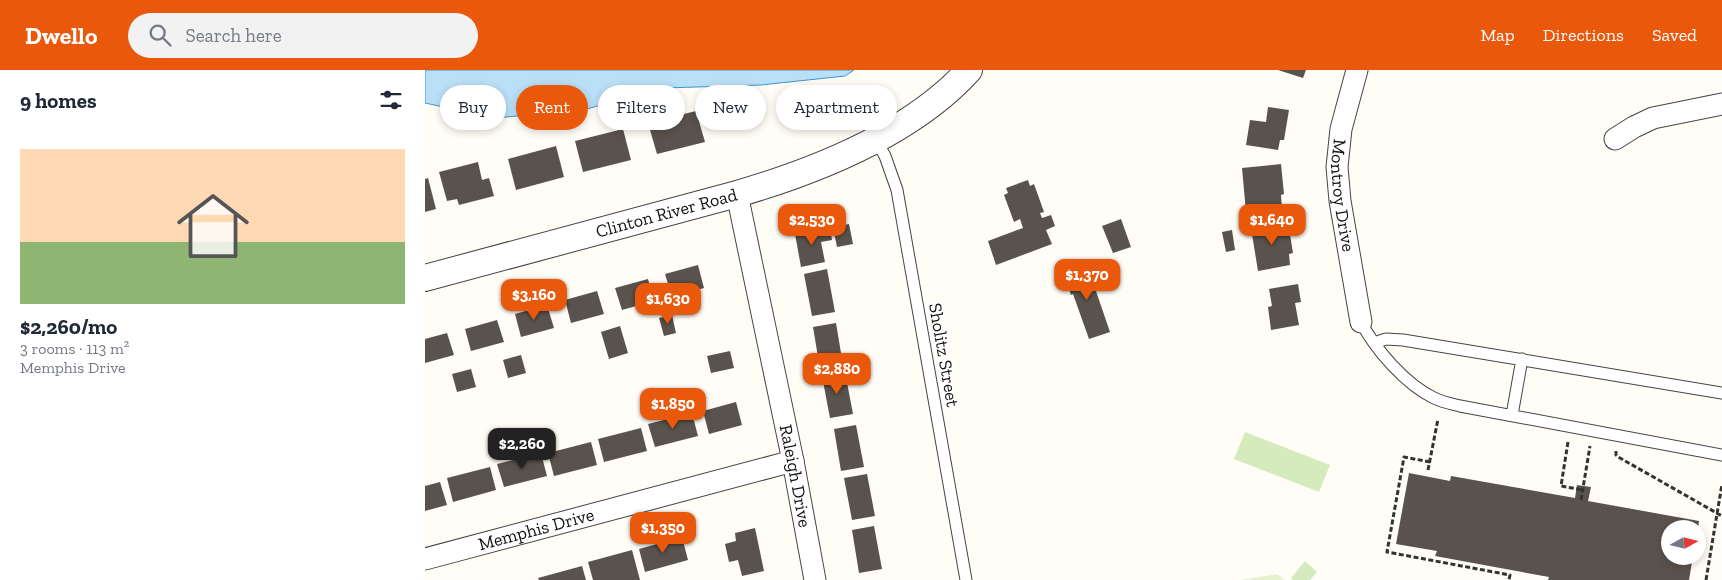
<!DOCTYPE html>
<meta charset="utf-8">
<style>
:root{--surface:#fff;--page:#f2f2f3;--text:#1f2937;--muted:#747a83;--accent:#ea580c}
body{margin:0;font-family:"Zilla Slab",serif;background:var(--page);color:var(--text);height:100vh;display:flex;flex-direction:column;font-size:19px;white-space:nowrap}
*{box-sizing:border-box;margin:0}
p{font-size:16px;color:var(--muted)}
.icon{flex:none;width:28px;height:28px;fill:none;stroke:currentColor;stroke-width:2;stroke-linecap:round;stroke-linejoin:round}
.map{position:relative;flex:1;overflow:hidden}
.panel{display:flex;flex-direction:column;background:var(--surface);width:425px}
.panel>*{flex:none}
.banner{position:absolute;left:15px;top:15px;width:475px;height:45px;display:flex;gap:10px}
.needle{width:32px;rotate:82deg}
.tools{position:absolute;left:1236px;top:450px;display:grid;gap:10px}
.tools a{display:grid;place-items:center;width:45px;height:45px;border-radius:50%;background:var(--surface);box-shadow:0 2px 8px #0003;font-size:25px}
.price{position:absolute;translate:-50% -42px;padding:0 11px;border-radius:10px;background:var(--accent);color:#fff;font-size:16px;line-height:32px;filter:drop-shadow(0 1px 2px #0008)}
.price::after{content:'';position:absolute;left:50%;top:30px;width:15px;height:11px;margin-left:-8px;background:inherit;clip-path:polygon(0 0,100% 0,50% 100%)}
.price.current{background:#222;color:#fff}
ul{padding:0;list-style:none}
li{display:grid;align-content:center;gap:10px;height:265px;padding:0 20px}
li span{display:grid;place-items:center;height:155px;border-radius:0px;color:#555}
li>.icon{margin-inline-start:auto}
span .icon{width:90px;height:90px;fill:#fffc;stroke-width:1}
li b{font-size:21px}
h2{display:flex;justify-content:space-between;align-items:center;height:60px;padding:0 20px;font-size:21px}
.chip{padding:0 18px;border-radius:22px;background:var(--surface);box-shadow:0 2px 8px #0003;font-size:18px;line-height:45px}
.chip.current{background:var(--accent);color:#fff}
header{display:flex;align-items:center;gap:30px;box-sizing:border-box;height:70px;padding:0 25px;background:var(--accent);color:#fff}
header strong{font-size:24px}
nav{display:flex;gap:28px;margin-inline-start:auto;font-size:18px}
.search{width:350px;height:45px;background:var(--page);display:flex;align-items:center;gap:12px;box-sizing:border-box;padding:0 18px;border-radius:28px;color:var(--muted);font-size:19px}
main{display:flex;flex:1;min-height:0}
.map>svg:first-child{display:block}
.green{fill:#d5ebbd}
.pitch{fill:#e6f2cf}
.water{fill:#b9e0f7;stroke:#3f96cf}
.building{fill:#5a524d}
.lines{fill:none;stroke-linecap:round;stroke-linejoin:round}
.service-casing{stroke:#444;stroke-width:13}
.minor-casing{stroke:#444;stroke-width:23}
.tertiary-casing{stroke:#444;stroke-width:28}
.path{stroke:#333;stroke-width:3;stroke-dasharray:5 2.5;stroke-linecap:butt}
.service{stroke:#fff;stroke-width:11}
.minor{stroke:#fff;stroke-width:21}
.tertiary{stroke:#fff;stroke-width:26}
.labels{text-anchor:middle;stroke-width:5;stroke-linejoin:round;paint-order:stroke}
.street-label{font-size:18px;fill:#111;stroke:#fff}
</style>
<header>
<strong>Dwello</strong>
<div class="search"><svg class="icon" aria-label="search" viewBox="0 0 24 24"><circle cx="10" cy="10" r="6"/><path d="M15 15l6 6"/></svg>Search here</div>
<nav><a>Map</a><a>Directions</a><a>Saved</a></nav>
</header>
<main>
<section class="panel">
<h2>9 homes<svg class="icon" aria-label="filters" viewBox="0 0 24 24"><path d="M4 7h16M4 17h16"/><circle cx="9" cy="7" r="2"/><circle cx="15" cy="17" r="2"/></svg></h2>
<ul>
<li><span style="background:linear-gradient(#ffd9b3 60%,#8fb573 0)"><svg class="icon" aria-label="home" viewBox="0 0 24 24"><path d="M3 11l9-7 9 7M6 9v11h12V9"/></svg></span><div><b>$2,260/mo</b><p>3 rooms · 113 m²</p><p>Memphis Drive</p></div></li>
</ul>
</section>
<div class="map">
<svg width="1297" height="510" viewBox="0 0 1297 510">
<rect width="100%" height="100%" fill="#fffdf5"/>
<path class="green" d="M 820,362 L 905,395 L 894,422 L 809,389 Z
M 880,491 L 892,502 L 885,510 L 868,510 L 866,508 Z"/>
<path class="pitch" d="M 852,504 L 860,510 L 816,510 Z"/>
<path class="water" d="M 0,0 L 429,0 L 420,6 L 336,15 L 239,18 L 158,40 L 70,48 L 0,33 Z"/>
<path class="building" d="M 853,0 L 881,0 L 878,8 Z
M 843,37 L 864,40 L 859,70 L 855,70 L 853,80 L 821,75 L 825,50 L 841,52 Z
M 271,41 L 280,72 L 232,84 L 223,53 Z
M 198,59 L 206,90 L 158,102 L 150,71 Z
M 131,76 L 139,107 L 91,120 L 83,89 Z
M 53,92 L 57,110 L 64,108 L 69,126 L 34,135 L 32,129 L 22,131 L 14,102 Z
M 856,94 L 859,124 L 856,125 L 857,139 L 821,142 L 817,98 Z
M 3,108 L 11,139 L 0,142 L 0,109 Z
M 603,110 L 605,116 L 609,114 L 619,142 L 615,143 L 617,148 L 626,145 L 630,156 L 621,160 L 627,174 L 571,195 L 563,171 L 598,158 L 595,149 L 589,152 L 579,125 L 583,123 L 581,118 Z
M 696,149 L 706,177 L 688,183 L 677,156 Z
M 863,152 L 868,183 L 864,184 L 865,195 L 833,201 L 826,158 Z
M 424,154 L 428,174 L 412,177 L 408,157 Z
M 405,157 L 407,170 L 396,172 L 400,192 L 376,197 L 370,164 Z
M 807,160 L 810,180 L 801,182 L 797,162 Z
M 273,195 L 279,218 L 247,227 L 240,204 Z
M 662,195 L 685,262 L 664,269 L 648,224 L 646,225 L 639,203 Z
M 402,199 L 410,242 L 387,246 L 379,204 Z
M 223,209 L 229,231 L 197,240 L 190,218 Z
M 873,214 L 876,232 L 870,233 L 874,255 L 846,260 L 843,237 L 847,236 L 844,219 Z
M 172,221 L 179,244 L 146,253 L 140,230 Z
M 122,235 L 129,258 L 96,267 L 90,244 Z
M 247,245 L 251,263 L 239,266 L 234,248 Z
M 72,250 L 79,272 L 46,281 L 40,259 Z
M 411,253 L 418,295 L 395,299 L 388,257 Z
M 195,256 L 203,283 L 184,289 L 176,262 Z
M 22,263 L 29,285 L 0,293 L 0,269 Z
M 305,281 L 309,298 L 286,303 L 282,286 Z
M 96,285 L 101,303 L 83,308 L 78,290 Z
M 46,299 L 51,317 L 32,322 L 27,304 Z
M 420,302 L 428,344 L 405,348 L 397,306 Z
M 311,332 L 317,355 L 284,364 L 278,341 Z
M 267,343 L 273,366 L 230,377 L 223,354 Z
M 431,355 L 439,397 L 416,401 L 409,359 Z
M 216,358 L 222,381 L 179,392 L 173,369 Z
M 166,372 L 172,395 L 129,406 L 123,383 Z
M 116,383 L 122,406 L 79,417 L 72,394 Z
M 65,397 L 71,420 L 28,432 L 22,408 Z
M 984,403 L 1025,411 L 1026,406 L 1150,428 L 1152,415 L 1166,417 L 1163,431 L 1274,451 L 1273,459 L 1245,459 L 1245,486 L 1268,486 L 1264,510 L 1123,510 L 1124,507 L 1010,486 L 1012,481 L 971,474 Z
M 442,404 L 450,446 L 427,450 L 419,408 Z
M 15,412 L 22,435 L 0,441 L 0,416 Z
M 449,456 L 457,499 L 434,503 L 427,460 Z
M 330,458 L 339,501 L 317,506 L 313,490 L 304,492 L 300,474 L 311,471 L 310,463 Z
M 257,467 L 263,490 L 220,502 L 214,479 Z
M 207,480 L 215,510 L 168,510 L 163,492 Z
M 157,496 L 161,510 L 114,510 L 113,508 Z"/>
<g class="lines">
<g class="service-casing">
<path id="service" d="M 451,70 L 460,86 L 472,120 L 541,510
M 936,252 C 950,279 980,314 1009,328 C 1017,332 1027,334 1035,336 L 1297,385
M 949,273 L 961,269 L 978,270 L 1297,323
M 1087,345 L 1097,289"/>
</g>
<g class="minor-casing">
<g id="minor">
<path id="s1" d="M 932,0 L 916,59 L 912,97 L 915,131 L 936,252"/>
<path d="M 1190,69 L 1209,57 L 1228,48 L 1297,34"/>
<path id="s2" d="M 312,124 L 368,391 L 390,510"/>
<path id="s3" d="M 0,489 L 368,391"/>
</g>
</g>
<g class="tertiary-casing">
<g id="tertiary">
<path id="s4" d="M 0,208 L 312,124 C 391,101 487,63 544,0"/>
</g>
</g>
<path class="path" d="M 1143,372 L 1136,416 L 1158,420
M 1191,381 L 1191,385 L 1195,388 L 1297,446
M 1005,392 L 979,387 L 962,482 L 1085,505 L 1084,510
M 1003,400 L 1013,349
M 1156,430 L 1165,376
M 1281,510 L 1297,414"/>
<use href="#service" class="service"/>
<use href="#minor" class="minor"/>
<use href="#tertiary" class="tertiary"/>
</g>
<g class="labels">
<g class="street-label">
<text dy="6" stroke="none"><textPath href="#s1" startOffset="128">Montroy Drive</textPath></text>
<text dy="6" stroke="none"><textPath href="#s4" startOffset="250">Clinton River Road</textPath></text>
<text transform="translate(519 285) rotate(80)" y="6">Sholitz Street</text>
<text dy="6" stroke="none"><textPath href="#s2" startOffset="288">Raleigh Drive</textPath></text>
<text dy="6" stroke="none"><textPath href="#s3" startOffset="115">Memphis Drive</textPath></text>
</g>
</g>
</svg>
<div class="tools">
<a><svg class="needle" viewBox="-14 -14 28 28"><path d="M0-13l5 13h-10z" fill="#e53935"/><path d="M0 13l5-13h-10z" fill="#747a83"/></svg></a>
</div>
<b class="price" style="left:387px;top:176px">$2,530</b>
<b class="price" style="left:847px;top:176px">$1,640</b>
<b class="price" style="left:662px;top:231px">$1,370</b>
<b class="price" style="left:109px;top:251px">$3,160</b>
<b class="price" style="left:243px;top:255px">$1,630</b>
<b class="price" style="left:412px;top:325px">$2,880</b>
<b class="price" style="left:248px;top:360px">$1,850</b>
<b class="price current" style="left:97px;top:400px">$2,260</b>
<b class="price" style="left:238px;top:484px">$1,350</b>
<div class="banner">
<a class="chip">Buy</a>
<a class="chip current">Rent</a>
<a class="chip">Filters</a>
<a class="chip">New</a>
<a class="chip">Apartment</a>
</div>
</div>
</main>
